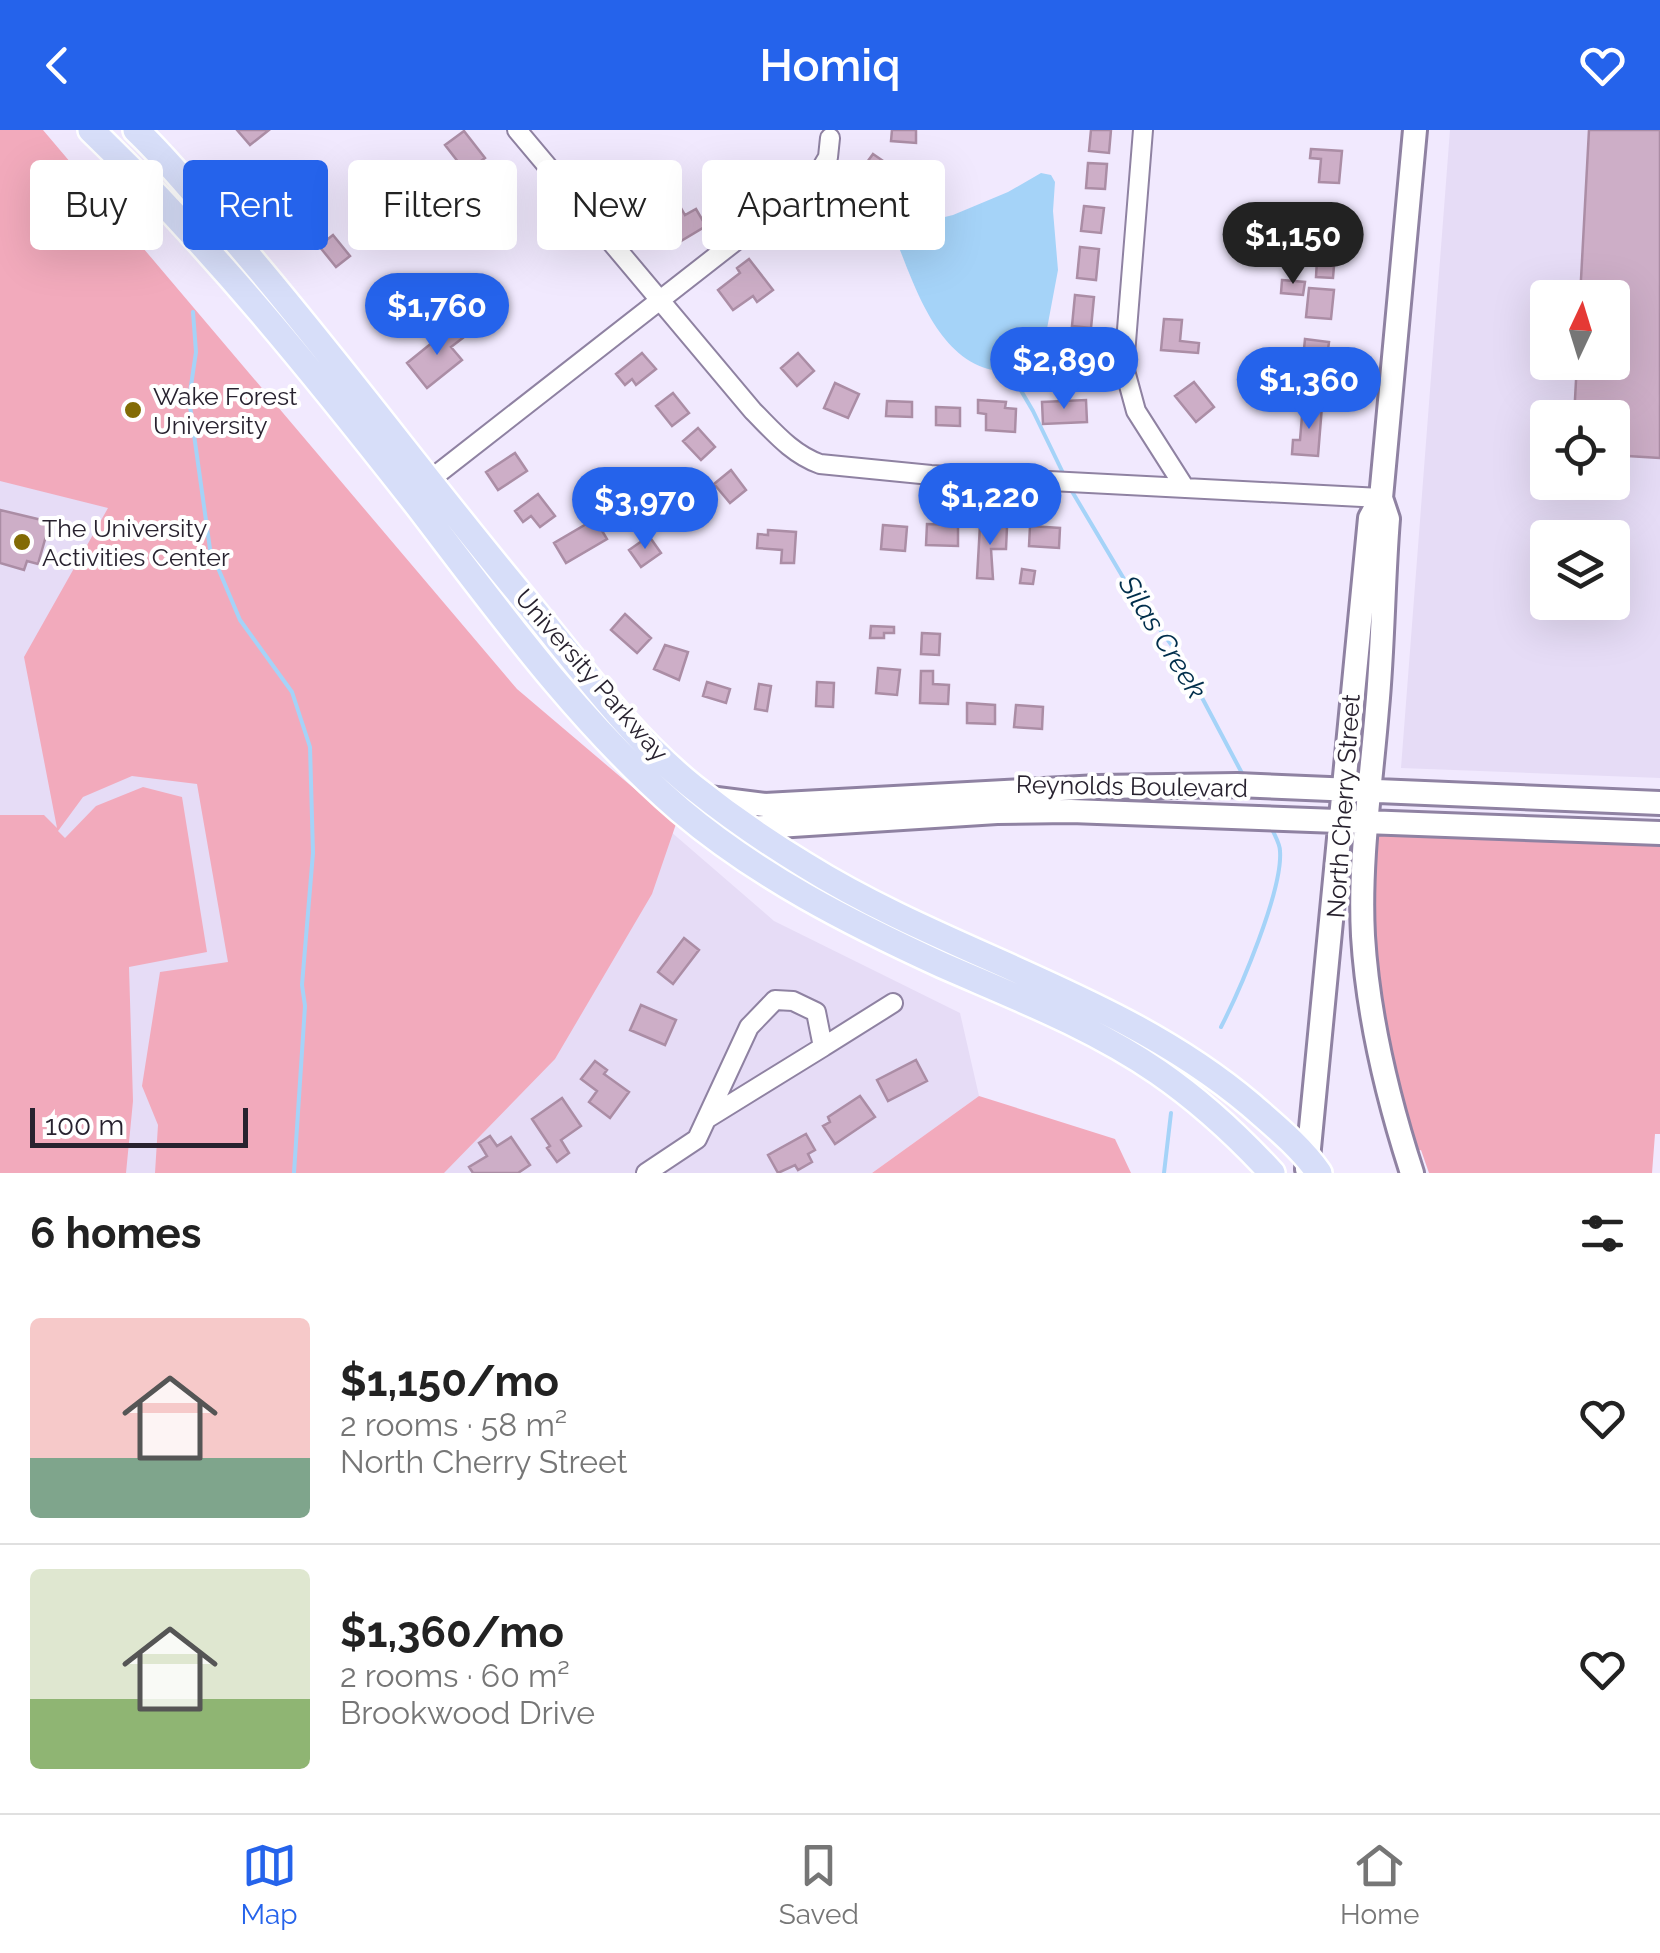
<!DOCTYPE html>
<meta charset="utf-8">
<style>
:root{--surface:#fff;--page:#f2f2f2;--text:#222;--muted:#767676;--line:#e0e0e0;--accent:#2563eb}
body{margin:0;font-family:Raleway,sans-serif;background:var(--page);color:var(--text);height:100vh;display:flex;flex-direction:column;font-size:38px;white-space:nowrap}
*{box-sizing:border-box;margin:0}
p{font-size:32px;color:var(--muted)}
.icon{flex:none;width:55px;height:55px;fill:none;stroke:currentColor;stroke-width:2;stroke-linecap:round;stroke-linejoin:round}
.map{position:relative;height:1043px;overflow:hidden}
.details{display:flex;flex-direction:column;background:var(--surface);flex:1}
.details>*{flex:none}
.banner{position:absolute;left:30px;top:30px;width:1000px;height:90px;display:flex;gap:20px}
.needle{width:65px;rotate:4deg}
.tools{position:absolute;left:1530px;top:150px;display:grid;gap:20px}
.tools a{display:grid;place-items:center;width:100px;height:100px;border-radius:10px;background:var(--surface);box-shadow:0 10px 40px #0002;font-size:50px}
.scale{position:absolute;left:30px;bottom:25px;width:218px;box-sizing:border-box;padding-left:10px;border:5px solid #28222f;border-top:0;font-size:28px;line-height:35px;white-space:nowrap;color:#28222f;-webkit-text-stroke:8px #fff;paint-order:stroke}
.price{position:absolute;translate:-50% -85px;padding:0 22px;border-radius:35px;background:var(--accent);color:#fff;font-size:32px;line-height:65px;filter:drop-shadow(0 2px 5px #0008)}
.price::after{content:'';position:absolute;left:50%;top:60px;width:30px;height:22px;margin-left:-15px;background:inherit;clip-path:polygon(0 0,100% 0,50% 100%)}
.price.selected{background:#222;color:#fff}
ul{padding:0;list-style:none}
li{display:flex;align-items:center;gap:30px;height:250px;padding:0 30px}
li+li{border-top:2px solid var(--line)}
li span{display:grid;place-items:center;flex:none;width:280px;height:200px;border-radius:10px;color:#555}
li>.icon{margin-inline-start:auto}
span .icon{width:120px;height:120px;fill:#fffc;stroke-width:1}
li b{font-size:42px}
h2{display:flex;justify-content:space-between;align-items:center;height:120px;padding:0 30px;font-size:42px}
.tag{padding:0 35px;border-radius:10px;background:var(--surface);box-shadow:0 10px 40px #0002;font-size:35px;line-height:90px}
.tag.selected{background:var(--accent);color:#fff}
header{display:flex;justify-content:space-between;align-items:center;height:130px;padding:0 30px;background:var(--accent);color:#fff;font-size:45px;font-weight:600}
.menu{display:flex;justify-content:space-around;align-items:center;height:140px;border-top:2px solid var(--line);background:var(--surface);font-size:28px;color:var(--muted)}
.menu a{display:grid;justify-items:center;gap:5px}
.menu .selected{color:var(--accent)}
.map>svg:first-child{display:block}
.built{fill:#e6dcf6;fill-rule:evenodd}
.green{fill:#f2aabc}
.water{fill:#a5d3f8}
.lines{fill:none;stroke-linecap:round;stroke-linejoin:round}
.stream{stroke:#a5d3f8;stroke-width:4}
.building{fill:#cdaec7;stroke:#ab8da5;stroke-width:2.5}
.street-casing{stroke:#8f82a2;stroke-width:22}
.secondary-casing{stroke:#8f82a2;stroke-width:28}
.primary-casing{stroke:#fff;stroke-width:30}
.street{stroke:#fff;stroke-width:18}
.secondary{stroke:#fff;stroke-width:22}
.primary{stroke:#d7def9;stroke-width:25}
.poi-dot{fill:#836b05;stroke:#fff;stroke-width:4}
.labels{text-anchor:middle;stroke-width:8;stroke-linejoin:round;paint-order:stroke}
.poi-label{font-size:25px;fill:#28222f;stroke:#fff;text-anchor:start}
.street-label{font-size:25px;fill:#28222f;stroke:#fff}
.water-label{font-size:28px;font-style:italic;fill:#002e4b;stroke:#fff}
</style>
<header><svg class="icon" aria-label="back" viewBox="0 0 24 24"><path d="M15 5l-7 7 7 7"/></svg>Homiq<svg class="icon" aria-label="heart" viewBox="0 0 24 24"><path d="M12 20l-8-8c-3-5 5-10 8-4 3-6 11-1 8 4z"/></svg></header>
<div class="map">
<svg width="1660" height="1043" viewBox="0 0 1660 1043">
<rect width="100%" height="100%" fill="#f1e9fe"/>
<path class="built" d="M 0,0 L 508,561 L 774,791 L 960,883 L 979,966 L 872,1043 L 0,1043 Z
M 1450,0 L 1660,0 L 1660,648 L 1401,638 ZM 1548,168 L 1612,168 L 1612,232 L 1548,232 ZM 1548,288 L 1612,288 L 1612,352 L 1548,352 ZM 1548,408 L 1612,408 L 1612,472 L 1548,472 Z"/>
<path class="green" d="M 0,0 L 43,0 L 517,559 L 676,694 L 652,764 L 555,929 L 444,1043 L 155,1043 L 158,995 L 142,956 L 160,842 L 228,832 L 197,654 L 132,646 L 83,667 L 58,701 L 65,708 L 96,676 L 143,657 L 182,667 L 207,822 L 129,837 L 133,971 L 126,1043 L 0,1043 L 0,685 L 44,685 L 57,698 L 24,527 L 108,378 L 0,351 Z
M 1380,704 L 1660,715 L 1660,1004 L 1655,1004 L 1652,1043 L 1429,1043 L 1421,1020 L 1416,1021 C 1400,971 1385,916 1377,864 C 1369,813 1373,761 1375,710 Z
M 979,966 L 1115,1009 L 1131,1043 L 872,1043 Z"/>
<path class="water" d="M 1041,43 L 1051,45 L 1055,52 L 1053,81 L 1058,140 L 1046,204 L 997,241 C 935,231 913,150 892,100 L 953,85 L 1008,62 Z"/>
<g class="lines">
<path class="stream" d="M 193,182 L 196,222 L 189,269 L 210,419 L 240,490 L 292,562 L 310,617 L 313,723 L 302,855 L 305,876 L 294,1043
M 1006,235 L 1033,281 L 1064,345
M 1070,358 L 1127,454 L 1181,528 L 1244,647
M 1221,897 C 1240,860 1283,760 1280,721 C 1280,714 1275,706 1272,699
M 1164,1043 L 1171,983"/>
</g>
<path class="building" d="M 237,0 L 269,0 L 250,15 Z
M 892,0 L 916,0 L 916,13 L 891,11 Z
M 1091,0 L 1111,0 L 1109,23 L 1089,21 Z
M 1589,0 L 1660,0 L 1660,328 L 1612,325 L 1612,288 L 1574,288 L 1577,232 L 1612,232 L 1612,168 L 1580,168 Z
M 464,1 L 485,28 L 466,42 L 445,15 Z
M 1311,19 L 1342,21 L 1339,53 L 1319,52 L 1321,29 L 1310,28 Z
M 873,24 L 892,37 L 882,53 L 862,39 Z
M 280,32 L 306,60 L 287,78 L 261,49 Z
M 1088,33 L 1107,34 L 1105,59 L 1086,58 Z
M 846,57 L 864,75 L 849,88 L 832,70 Z
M 826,75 L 838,98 L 821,108 L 808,85 Z
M 1084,76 L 1104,78 L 1101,103 L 1081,101 Z
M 681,78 L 685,85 L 696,79 L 706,96 L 676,114 L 661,89 Z
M 1280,102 L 1293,102 L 1292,117 L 1280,116 Z
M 333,105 L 350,126 L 336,137 L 319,116 Z
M 1318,111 L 1336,112 L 1333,148 L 1316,147 Z
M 1080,117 L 1099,119 L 1096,150 L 1077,148 Z
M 749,129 L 773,160 L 757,172 L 753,166 L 733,180 L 718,160 L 740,143 L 737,138 Z
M 1282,150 L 1305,152 L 1303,165 L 1281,163 Z
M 1309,158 L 1334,160 L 1331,189 L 1306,187 Z
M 1075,165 L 1094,167 L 1091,198 L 1072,196 Z
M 1164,189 L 1182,190 L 1180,211 L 1199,213 L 1198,223 L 1161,220 Z
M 454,195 L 464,207 L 451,217 L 462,230 L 427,258 L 407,233 Z
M 1305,209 L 1329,212 L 1324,251 L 1301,249 Z
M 642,223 L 656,239 L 636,255 L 632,249 L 625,255 L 616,244 Z
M 798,223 L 814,241 L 797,256 L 781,238 Z
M 1194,252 L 1214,277 L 1196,292 L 1175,266 Z
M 835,253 L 859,264 L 848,288 L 824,278 Z
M 673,263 L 689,283 L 672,296 L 656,276 Z
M 978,270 L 1006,272 L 1005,278 L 1016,279 L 1015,302 L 986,300 L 986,284 L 978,283 Z
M 1086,270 L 1087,292 L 1043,294 L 1042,272 Z
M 887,271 L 912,272 L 912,287 L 886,286 Z
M 1303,274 L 1322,276 L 1318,326 L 1292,324 L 1293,310 L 1300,310 Z
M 936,277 L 960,278 L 960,296 L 936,295 Z
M 698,298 L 715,317 L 701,330 L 683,311 Z
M 515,323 L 527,341 L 498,360 L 486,342 Z
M 731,340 L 746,360 L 730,373 L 714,354 Z
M 538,364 L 555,386 L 540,397 L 531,386 L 523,392 L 515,381 Z
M 0,380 L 50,392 L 38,434 L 27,431 L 24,440 L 0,433 Z
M 595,389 L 607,409 L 566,433 L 554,413 Z
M 927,394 L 958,395 L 958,416 L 926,415 Z
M 883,395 L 907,397 L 905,421 L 881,419 Z
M 980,395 L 1007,397 L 1006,419 L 991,419 L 993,449 L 977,448 Z
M 1030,396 L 1060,398 L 1059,418 L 1029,416 Z
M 768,400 L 796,402 L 794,433 L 781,433 L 782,420 L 757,418 L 758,404 L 768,405 Z
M 649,406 L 661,423 L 641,437 L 629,420 Z
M 1022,439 L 1035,441 L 1033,454 L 1020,453 Z
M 625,484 L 651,508 L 637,523 L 611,500 Z
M 871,496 L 894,497 L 894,503 L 884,503 L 884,508 L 870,508 Z
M 922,503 L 940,504 L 939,525 L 921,524 Z
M 665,515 L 688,522 L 679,550 L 654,539 Z
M 878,538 L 900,540 L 897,565 L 876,563 Z
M 921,541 L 933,541 L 933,554 L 949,555 L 948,574 L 920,573 Z
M 707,552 L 730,559 L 726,573 L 703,566 Z
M 817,552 L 834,553 L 833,577 L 816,576 Z
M 759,554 L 771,556 L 767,581 L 755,579 Z
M 967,573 L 995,575 L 995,594 L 967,593 Z
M 1016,575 L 1043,577 L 1042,599 L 1014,597 Z
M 684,808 L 699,820 L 673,854 L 658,842 Z
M 641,875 L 676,890 L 665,915 L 630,900 Z
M 916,930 L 927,951 L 888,971 L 877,950 Z
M 595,931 L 607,940 L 604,944 L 629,962 L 610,988 L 589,972 L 597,961 L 581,949 Z
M 860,966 L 875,987 L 835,1014 L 823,996 L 830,992 L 828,987 Z
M 562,968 L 581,996 L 561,1010 L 569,1023 L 557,1032 L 547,1018 L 550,1016 L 532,989 Z
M 806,1004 L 815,1020 L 808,1024 L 812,1032 L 798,1040 L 795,1035 L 778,1043 L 768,1025 Z
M 490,1006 L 497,1016 L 511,1007 L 530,1035 L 518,1043 L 473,1043 L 469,1037 L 487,1026 L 479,1013 Z"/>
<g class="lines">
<g class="street-casing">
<path id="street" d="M 517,0 L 753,281 C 774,302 792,324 820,334 L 931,345 L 1381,368
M 1143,0 L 1124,237 L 1136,281 L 1185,358
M 422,356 L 815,49 L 828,27 L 830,8
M 823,917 L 893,873
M 646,1043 L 697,1009 L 749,897 L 775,870 L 793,871 L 816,882 L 823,917 L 708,988"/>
</g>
<g class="secondary-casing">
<path id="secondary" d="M 1381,368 L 1388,389 C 1383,452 1383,516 1377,579 C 1371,654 1359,730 1363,806 C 1368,887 1387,966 1412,1043
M 662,648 L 715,691 L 732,699 L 997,682 L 1071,681 L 1660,703
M 709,668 L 765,675 L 1098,657 L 1237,655 L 1660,673
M 1307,1039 L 1370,388 L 1381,368 L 1415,0"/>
</g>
<g class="primary-casing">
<path id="primary" d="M 91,0 C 211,115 316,246 418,376 C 499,482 578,592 680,680 C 758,746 850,793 942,835 C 1015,867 1091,896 1158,942 C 1200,971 1237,1005 1272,1043
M 136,0 C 171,33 201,72 233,108 C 333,224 423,347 521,465 C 575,530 627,604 693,657 C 728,685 767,712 805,735 C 949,825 1120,864 1251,975 C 1275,996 1301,1017 1319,1043"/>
</g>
<use href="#street" class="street"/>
<use href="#secondary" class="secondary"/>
<use href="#primary" class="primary"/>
</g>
<g class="poi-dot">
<circle cx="133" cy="280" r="10"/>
<circle cx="22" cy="412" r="10"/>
</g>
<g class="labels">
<g class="poi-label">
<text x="153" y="275">Wake Forest<tspan x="153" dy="29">University</tspan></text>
<text x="42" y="407">The University<tspan x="42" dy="29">Activities Center</tspan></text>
</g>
<g class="street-label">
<text transform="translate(592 545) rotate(49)" y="9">University Parkway</text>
<text transform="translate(1132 656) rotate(1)" y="9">Reynolds Boulevard</text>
<text transform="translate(1343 676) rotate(-86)" y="9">North Cherry Street</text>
</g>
<g class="water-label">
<text transform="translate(1163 507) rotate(58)" y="10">Silas Creek</text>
</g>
</g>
</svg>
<div class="tools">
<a><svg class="needle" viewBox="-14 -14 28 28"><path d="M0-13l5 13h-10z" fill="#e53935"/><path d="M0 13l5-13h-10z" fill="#767676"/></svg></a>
<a><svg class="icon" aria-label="locate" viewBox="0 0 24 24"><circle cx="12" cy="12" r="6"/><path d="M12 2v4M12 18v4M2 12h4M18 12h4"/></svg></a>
<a><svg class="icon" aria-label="layers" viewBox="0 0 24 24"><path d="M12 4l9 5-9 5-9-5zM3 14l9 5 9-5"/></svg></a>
</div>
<div class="scale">100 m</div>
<b class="price selected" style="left:1293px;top:157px">$1,150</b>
<b class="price" style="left:437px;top:228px">$1,760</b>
<b class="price" style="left:1064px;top:282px">$2,890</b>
<b class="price" style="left:1309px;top:302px">$1,360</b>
<b class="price" style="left:990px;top:418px">$1,220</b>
<b class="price" style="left:645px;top:422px">$3,970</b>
<div class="banner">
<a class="tag">Buy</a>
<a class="tag selected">Rent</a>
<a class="tag">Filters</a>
<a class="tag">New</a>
<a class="tag">Apartment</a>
</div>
</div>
<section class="details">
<h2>6 homes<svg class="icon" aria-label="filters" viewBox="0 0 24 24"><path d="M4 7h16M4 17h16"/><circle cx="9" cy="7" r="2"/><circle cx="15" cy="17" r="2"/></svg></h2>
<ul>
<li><span style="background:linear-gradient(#f6c9c9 70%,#7fa58c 0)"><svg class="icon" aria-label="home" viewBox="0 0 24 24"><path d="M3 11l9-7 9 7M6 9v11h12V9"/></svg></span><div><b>$1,150/mo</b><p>2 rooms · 58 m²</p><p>North Cherry Street</p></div><svg class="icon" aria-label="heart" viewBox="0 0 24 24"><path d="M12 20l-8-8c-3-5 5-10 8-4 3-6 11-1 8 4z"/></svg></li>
<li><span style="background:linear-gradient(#dfe7d0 65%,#8fb573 0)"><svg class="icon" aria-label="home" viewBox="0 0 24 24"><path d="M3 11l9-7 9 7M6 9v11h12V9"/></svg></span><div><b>$1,360/mo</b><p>2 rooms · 60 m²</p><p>Brookwood Drive</p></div><svg class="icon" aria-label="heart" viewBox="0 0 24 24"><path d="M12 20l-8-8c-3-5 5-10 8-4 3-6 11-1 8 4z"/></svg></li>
</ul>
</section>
<nav class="menu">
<a class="selected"><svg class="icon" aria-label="map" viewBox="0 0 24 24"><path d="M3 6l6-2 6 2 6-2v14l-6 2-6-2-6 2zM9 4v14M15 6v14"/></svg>Map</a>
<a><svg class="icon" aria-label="saved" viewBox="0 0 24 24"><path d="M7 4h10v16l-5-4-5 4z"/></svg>Saved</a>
<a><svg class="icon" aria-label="home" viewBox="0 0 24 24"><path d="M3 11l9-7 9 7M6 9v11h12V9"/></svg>Home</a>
</nav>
